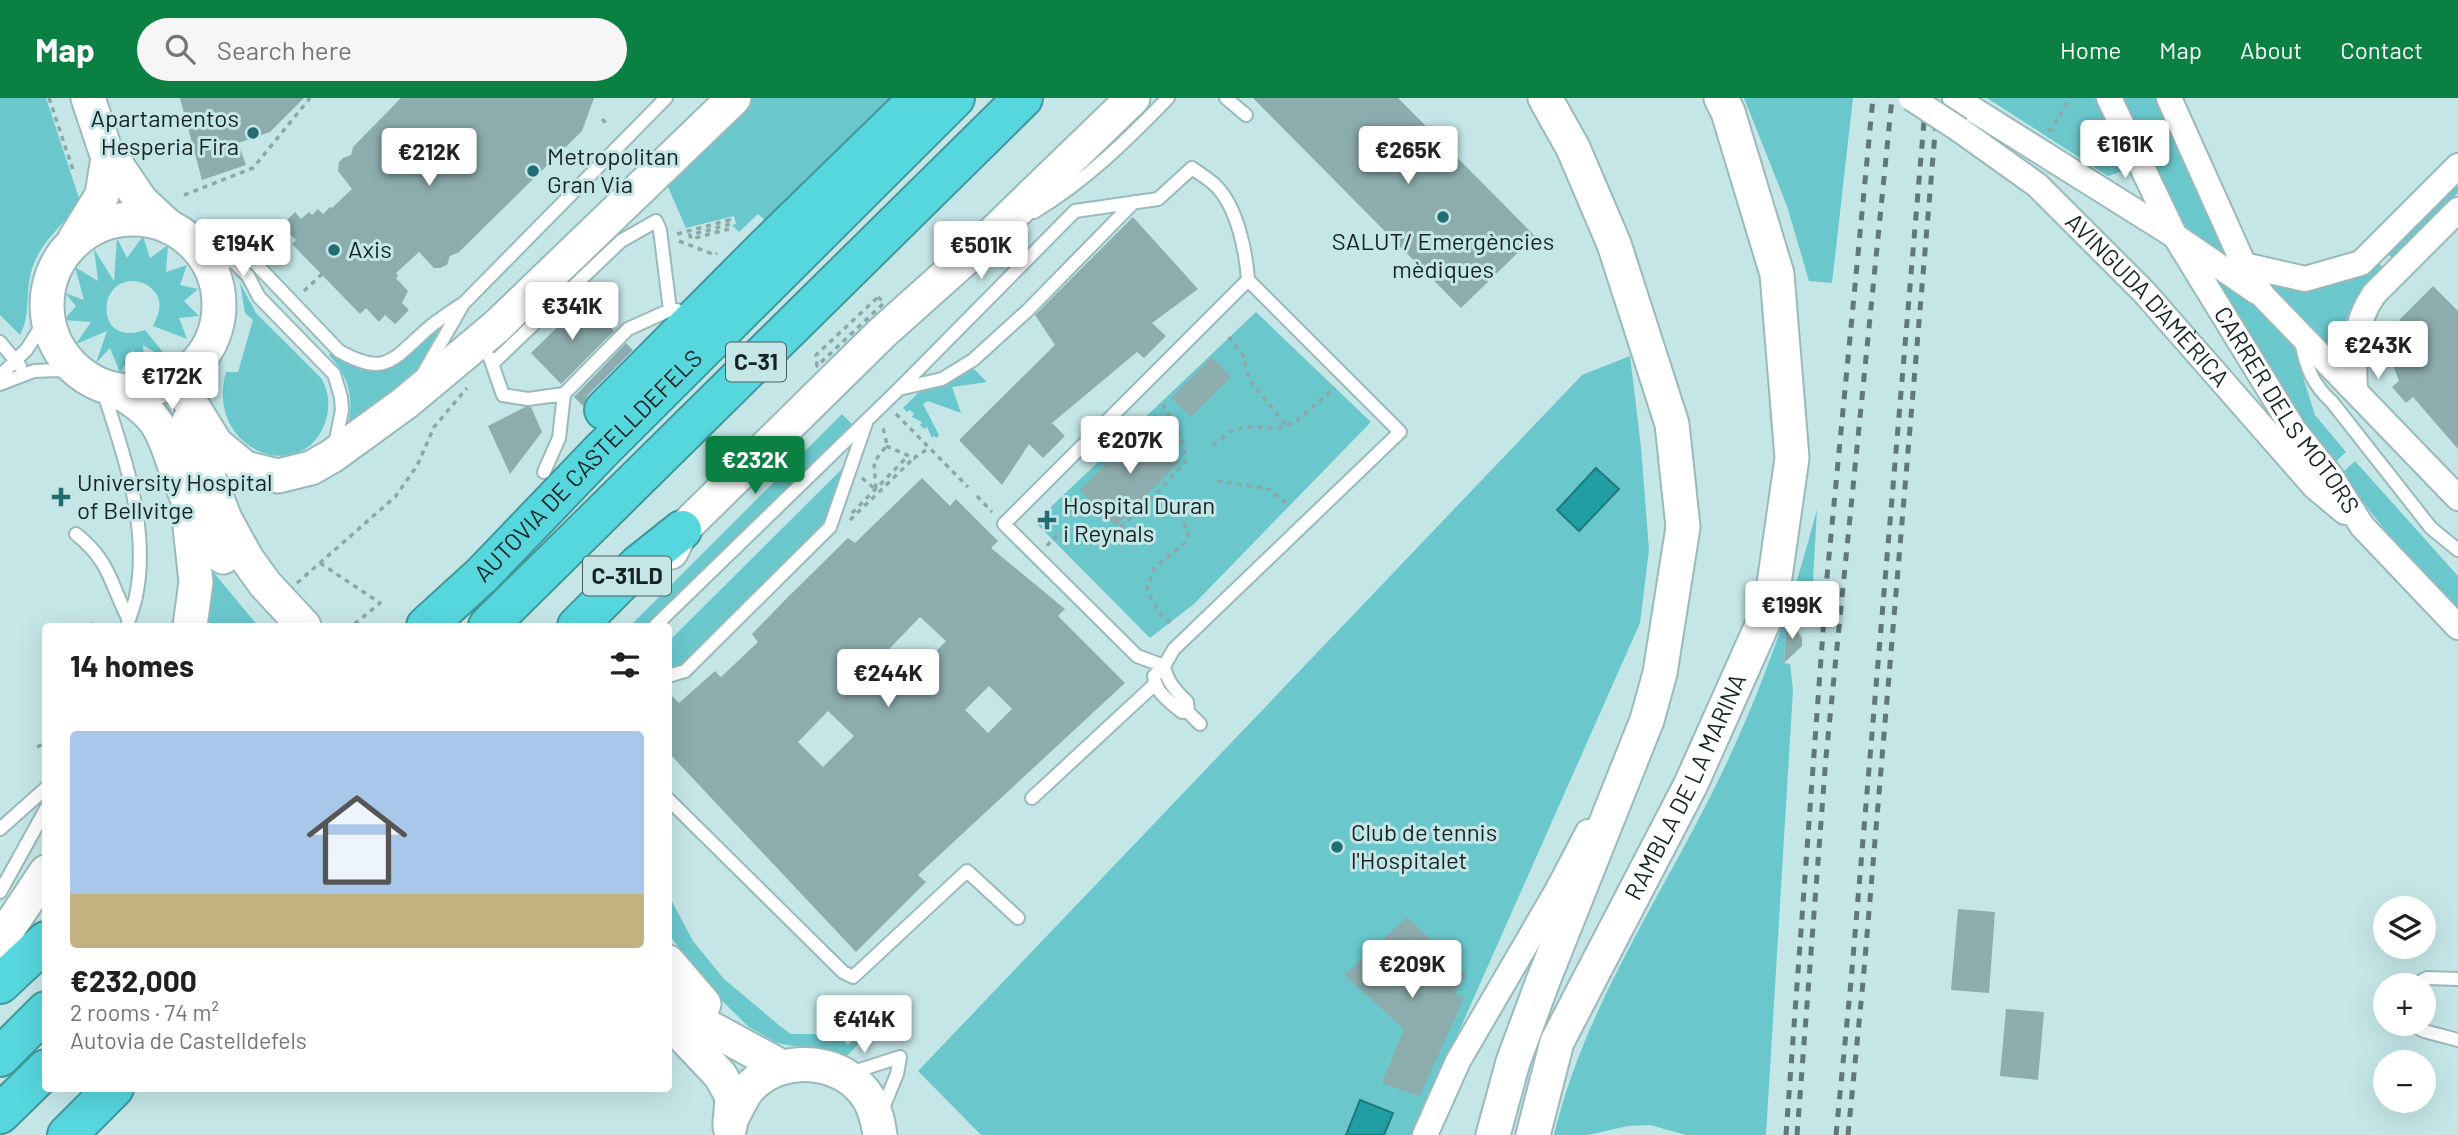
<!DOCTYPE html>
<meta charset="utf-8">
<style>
:root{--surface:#fff;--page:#f6f6f6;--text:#202124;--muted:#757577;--accent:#0b8043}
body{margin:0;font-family:Barlow,sans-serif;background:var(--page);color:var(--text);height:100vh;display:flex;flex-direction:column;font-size:26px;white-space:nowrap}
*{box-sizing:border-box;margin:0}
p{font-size:23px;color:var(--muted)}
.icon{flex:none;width:38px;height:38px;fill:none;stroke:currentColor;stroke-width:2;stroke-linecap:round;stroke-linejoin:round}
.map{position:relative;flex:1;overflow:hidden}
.details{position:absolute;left:42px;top:525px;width:630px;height:469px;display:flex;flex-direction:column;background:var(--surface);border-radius:7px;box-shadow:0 7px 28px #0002}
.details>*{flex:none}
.buttons{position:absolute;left:2373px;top:798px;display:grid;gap:14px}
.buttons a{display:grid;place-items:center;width:63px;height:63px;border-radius:50%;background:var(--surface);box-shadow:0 7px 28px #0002;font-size:35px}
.price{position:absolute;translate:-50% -60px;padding:0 16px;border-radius:7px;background:#fff;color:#222;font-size:23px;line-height:46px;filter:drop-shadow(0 2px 4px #0008)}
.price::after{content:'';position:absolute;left:50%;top:42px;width:21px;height:16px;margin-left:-10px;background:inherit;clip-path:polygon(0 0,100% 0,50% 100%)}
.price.current{background:var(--accent);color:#fff}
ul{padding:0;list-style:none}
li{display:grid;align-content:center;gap:14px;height:371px;padding:0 28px}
li span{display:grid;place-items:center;height:217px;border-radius:7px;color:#555}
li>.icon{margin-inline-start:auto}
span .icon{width:126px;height:126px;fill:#fffc;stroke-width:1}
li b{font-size:30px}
h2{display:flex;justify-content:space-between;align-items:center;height:84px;padding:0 28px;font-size:30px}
header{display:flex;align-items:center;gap:42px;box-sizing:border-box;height:98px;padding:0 35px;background:var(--accent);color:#fff}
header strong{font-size:33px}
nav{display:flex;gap:38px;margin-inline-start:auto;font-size:24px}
.search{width:490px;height:63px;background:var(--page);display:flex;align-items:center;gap:18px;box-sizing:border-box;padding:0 24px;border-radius:38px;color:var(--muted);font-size:26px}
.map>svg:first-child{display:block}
.green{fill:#6ac8cd}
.water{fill:#219ea4;stroke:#1e797d;stroke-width:2}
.building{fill:#8dacad;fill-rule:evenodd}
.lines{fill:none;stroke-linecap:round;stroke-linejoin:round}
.lane-casing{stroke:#9ab9bb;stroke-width:16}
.street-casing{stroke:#9ab9bb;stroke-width:28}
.secondary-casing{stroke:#9ab9bb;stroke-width:37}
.highway-casing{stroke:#40989c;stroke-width:42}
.path{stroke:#8ca7a7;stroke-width:3.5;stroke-dasharray:5 5;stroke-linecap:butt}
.lane{stroke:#fff;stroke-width:12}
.street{stroke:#fff;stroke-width:24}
.secondary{stroke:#fff;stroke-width:33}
.highway{stroke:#56d7dd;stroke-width:38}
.rail{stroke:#627878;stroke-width:5;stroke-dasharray:9 9;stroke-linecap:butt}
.street-bridge-casing{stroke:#9ab9bb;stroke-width:28;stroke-linecap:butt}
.street-bridge{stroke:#fff;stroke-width:24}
.poi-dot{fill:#226d71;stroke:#c5e6e7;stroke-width:2.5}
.labels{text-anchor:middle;stroke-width:6;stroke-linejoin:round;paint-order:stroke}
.shield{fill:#c5e6e7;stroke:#4b5e5e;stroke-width:2}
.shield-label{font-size:23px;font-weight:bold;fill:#172323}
.poi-label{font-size:24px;fill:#172323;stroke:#c5e6e7;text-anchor:start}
.street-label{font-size:24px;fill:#172323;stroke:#c5e6e7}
</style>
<header>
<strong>Map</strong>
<div class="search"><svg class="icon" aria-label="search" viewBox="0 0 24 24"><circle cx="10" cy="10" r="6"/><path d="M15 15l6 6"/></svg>Search here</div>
<nav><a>Home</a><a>Map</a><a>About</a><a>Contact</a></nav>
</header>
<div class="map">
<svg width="2458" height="1037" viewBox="0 0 2458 1037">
<rect width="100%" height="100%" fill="#c5e6e7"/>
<path class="green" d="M 0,0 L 46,0 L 80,103 C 65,127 40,143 32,171 C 25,192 31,218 20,237 L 0,217 Z
M 748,0 L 896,0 L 875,24 L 765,122 L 758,116 L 739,134 L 732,127 L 736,126 L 734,118 L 686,130 L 664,80 Z
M 1744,0 L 1853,0 L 1832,185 L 1809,183 L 1787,108 Z
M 1987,0 L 2101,0 L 2129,62 L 2123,73 L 2108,78 Z
M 2117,0 L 2158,0 L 2191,82 L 2234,165 L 2176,123 Z
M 2458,80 L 2458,95 L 2392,160 L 2385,153 Z
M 143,138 L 150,160 L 168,147 L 166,174 L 187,167 L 180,187 L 198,191 L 184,203 L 199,218 L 179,220 L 187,241 L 153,228 C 159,216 164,203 153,192 C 148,186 142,184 134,183 C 96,181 95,250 145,232 L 171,264 L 143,247 L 145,274 L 133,252 L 120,275 L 110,250 L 96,265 L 107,233 L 76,246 L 91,224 L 64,222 L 76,208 L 65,195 L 84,202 L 75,169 L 98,183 L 94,151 L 114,183 L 117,140 L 127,160 Z
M 2376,162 L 2383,170 C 2366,187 2349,205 2344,230 C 2342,239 2342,249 2341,258 L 2274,194 L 2264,178 Z
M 2204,171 L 2246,201 L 2272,224 L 2293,247 L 2315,317 L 2346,354 L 2333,366 L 2295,315 Z
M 240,185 L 256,215 L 321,280 C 329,293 330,307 326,322 C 305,390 204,354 226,274 L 238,274 L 253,222 L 245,215 Z
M 1256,214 L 1371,324 L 1194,506 L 1150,540 L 1035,424 Z
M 445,220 L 414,278 L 348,328 C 354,298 349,279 329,257 L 332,253 C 352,270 373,276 397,266 Z
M 1630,258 L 1641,349 L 1649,452 L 1640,525 L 1413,1037 L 981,1037 L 918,973 L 1582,277 Z
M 973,270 L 987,284 L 952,289 L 961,315 L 928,303 L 923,306 L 939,337 L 937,340 L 934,338 L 932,340 L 927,329 L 924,331 L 920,327 L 922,324 L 912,319 L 914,316 L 910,312 L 907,314 L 903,310 L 918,295 L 940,288 Z
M 842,316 L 852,326 L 648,528 L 630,528 Z
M 2355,363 L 2458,478 L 2458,511 L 2404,456 L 2341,376 Z
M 848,365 L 828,426 L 684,568 L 669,573 L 669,543 Z
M 1817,411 L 1813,483 L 1796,531 L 1786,532 L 1784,565 L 1790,566 L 1793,592 L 1766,1037 L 1686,1037 L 1650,1027 L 1628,1028 L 1588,1037 L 1554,1037 C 1582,919 1650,816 1705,709 C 1754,614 1790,515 1817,411 Z
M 209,469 L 258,528 L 202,528 Z
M 668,796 L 693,843 L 724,881 L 780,928 L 791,936 L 813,936 L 842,941 L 848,947 L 885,908 L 890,913 L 847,958 L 777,945 L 749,929 L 715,896 L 669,837 Z"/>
<path class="water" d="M 1596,370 L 1619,391 L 1579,433 L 1557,412 Z
M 1360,1002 L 1393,1015 L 1384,1037 L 1346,1037 Z"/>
<path class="building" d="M 180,0 L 304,0 L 270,34 L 238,45 L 246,67 L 202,82 Z
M 401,0 L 594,0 L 582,33 L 459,154 L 450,158 L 447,167 L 440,170 L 434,170 L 419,154 L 396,175 L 398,178 L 396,180 L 408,193 L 402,205 L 409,212 L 395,226 L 385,217 L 379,224 L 366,210 L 360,216 L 292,146 L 296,142 L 281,128 L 295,114 L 301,121 L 309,114 L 312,117 L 318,111 L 323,116 L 330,109 L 332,110 L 352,91 L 338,73 L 339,64 L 343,60 L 351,57 L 353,49 Z
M 1253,0 L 1398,0 L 1535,138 L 1461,210 Z
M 1133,119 L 1198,191 L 1152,225 L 1166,238 L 1144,260 L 1137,254 L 1052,325 L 1065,338 L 1043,360 L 1029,346 L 1002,387 L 959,342 L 1055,247 L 1035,217 Z
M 2433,188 L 2458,213 L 2458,351 L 2413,299 L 2406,305 L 2392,289 L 2399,283 L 2389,257 L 2392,234 L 2401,220 Z
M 584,203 L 614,233 L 561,286 L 531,255 Z
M 626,245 L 633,252 L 588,297 L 583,308 L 574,299 Z
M 1212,259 L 1231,279 L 1191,319 L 1171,300 Z
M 525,309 L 531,309 L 542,334 L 510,376 L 488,328 Z
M 1144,328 L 1180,363 L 1116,428 L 1080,392 Z
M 922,380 L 950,408 L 956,401 L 998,443 L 991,450 L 1065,511 L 1058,518 L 1125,585 L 918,777 L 926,784 L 856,854 L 668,654 L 668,594 L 679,605 L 715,573 L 721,579 L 758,544 L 752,536 L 785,502 L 848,440 L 855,445 ZM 920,519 L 946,543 L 889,602 L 864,577 ZM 989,588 L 1012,611 L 988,635 L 965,612 ZM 828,613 L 854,638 L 823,669 L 798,644 Z
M 1787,519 L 1802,540 L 1802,548 L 1784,565 Z
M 1958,811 L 1995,814 L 1989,895 L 1951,892 Z
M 1407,819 L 1466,877 L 1455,895 L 1464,900 L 1420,998 L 1382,985 L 1404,931 L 1344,877 Z
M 2006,911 L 2044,914 L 2038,982 L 2000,978 Z"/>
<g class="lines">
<g class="lane-casing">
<path id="lane" d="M 1226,0 L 1246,17
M 1034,114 C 1086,83 1126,43 1168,0
M 232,162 L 248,178 L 259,199 L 334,276 L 341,299 L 342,312 L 335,347
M 213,172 L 232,161 L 254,164 L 339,253 C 384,278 391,264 424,234 C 436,223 450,214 464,205 L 666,0
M 2301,243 C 2306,269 2312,286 2332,304 L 2431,430 L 2458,452
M 0,244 L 20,268
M 490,260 L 503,297 L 528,301 L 564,296
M 492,266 L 621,143 L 656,123 L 660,132 L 670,212
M 424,274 L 462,208
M 0,282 L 2,276 L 27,251 L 47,219
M 0,286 L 34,273 L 57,272 L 80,275
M 899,291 L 942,281 L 973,262 L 1027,213 L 1134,104
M 103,293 C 124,355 150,432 136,498 C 134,508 130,518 127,528
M 544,374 L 559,340 L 564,296 L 628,231 L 670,212 L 677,212
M 76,436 C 111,464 110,486 129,522
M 655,528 L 899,291 L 1075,113 L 1158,101 L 1192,70 C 1200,76 1209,81 1215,87 C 1237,108 1246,153 1248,182 L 1400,334 L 1174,551 L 1164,568 L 1154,578 C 1155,594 1170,604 1182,614 L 1188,614 L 1200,626
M 1164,568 L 1137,558 L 1004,426 L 1248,182
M 1164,568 C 1167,584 1176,593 1187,604 L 1188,614
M 668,578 L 685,573 L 830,429 L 866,325
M 1032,700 L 1154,587
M 668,701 L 843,874 L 853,879 L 967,773 L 1018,820
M 0,731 L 46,690
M 0,794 L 46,711
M 2414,887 L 2427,880 L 2458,881
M 2411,926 L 2424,933 L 2458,942
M 850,975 L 900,959
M 881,1015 L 897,976 L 900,959"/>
</g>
<g class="street-casing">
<g id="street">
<path d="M 1955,0 L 2175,138 L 2257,194"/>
<path id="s1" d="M 2109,0 L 2175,138 L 2294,332 L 2330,377 L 2362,428 L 2458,529"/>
<path d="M 2169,0 L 2244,167 L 2263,198 L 2458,400"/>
<path id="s2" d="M 1960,32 L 2037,87 L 2144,194 L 2315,389 L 2345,414"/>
<path d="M 2244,167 L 2305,181 L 2361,165 L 2458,68"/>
<path d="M 2355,291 C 2353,257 2354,225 2374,196 L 2458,112"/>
<path d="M 1425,1037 L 1458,963 L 1557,793 L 1588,734"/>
</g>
</g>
<g class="secondary-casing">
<g id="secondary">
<path d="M 108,60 L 116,66 L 141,103 L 169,129"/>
<circle cx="133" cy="207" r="86"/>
<path d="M 75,141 L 102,97 L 108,60 L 88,0"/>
<path d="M 115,292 C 171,320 163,347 186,397 C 196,418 210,439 223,459"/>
<path d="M 190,304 L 216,346 L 245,370 L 278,378 L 311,370 L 332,358 L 405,305 L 496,229 L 734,0"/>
<path d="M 189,323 L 200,357 L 225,421 L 247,461 L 265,486 L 304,528"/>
<path d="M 188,410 L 196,484 L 190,528"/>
<path d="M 671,454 L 682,432 L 882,235 L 986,142 L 1133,0"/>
<path d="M 0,843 L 46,774"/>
<path d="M 668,864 L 704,906"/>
<path d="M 668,893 L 703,926 L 782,969"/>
<path d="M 668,922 L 720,977 L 732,998 L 730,1029"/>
<path d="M 730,1023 C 737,1012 742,996 752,987 C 785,955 845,961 869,1001 C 876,1013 878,1024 880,1037"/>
<path d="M 1493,1037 L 1513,964 L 1543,883 L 1647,622 L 1660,575 L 1683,429 L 1672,326 L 1614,146 L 1573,50 L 1545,0"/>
<path id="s3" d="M 1533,1037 L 1557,944 L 1691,686 L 1771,507 L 1792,360 L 1777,176 L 1728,14 L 1721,0"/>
</g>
</g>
<g class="highway-casing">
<g id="highway">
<path d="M 604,312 L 766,149 L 919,0"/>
<path id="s4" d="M 426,528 L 482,477 L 601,353 L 955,0"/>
<path d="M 488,528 L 1023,0"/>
<path d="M 577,528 L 638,467 L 682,432"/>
<path d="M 0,886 L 46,843"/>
<path d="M 0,959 L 46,913"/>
<path d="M 0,1016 L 46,971"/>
<path d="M 67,1037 L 114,990"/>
</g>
</g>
<path class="path" d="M 49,0 L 73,72
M 602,21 L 606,25
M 2048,32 L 2051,32 L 2070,0
M 184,97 L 253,70 L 310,0
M 677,136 L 730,122 L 731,126 L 690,137 L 691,141 L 729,131
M 679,143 L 715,157 L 717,155
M 304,193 L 322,176
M 878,199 L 884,205 L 817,268 L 816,257 Z
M 1229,239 L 1243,257 L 1250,283 L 1286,327
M 896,316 L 968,389
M 1213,347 L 1231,333 L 1246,329 L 1278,330 L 1295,324 L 1335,290
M 886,348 L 914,360 L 929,350
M 862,380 L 876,392 L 874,364 L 887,347 L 883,329
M 1217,383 L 1269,391 L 1290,408
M 977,398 L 992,414
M 852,415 L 908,358
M 850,422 L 914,360
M 1047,448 C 1063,426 1092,430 1115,433 L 1145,408 L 1185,364 L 1184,346 L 1161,303
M 320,465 L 380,505 L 352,528
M 297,485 L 395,399 L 417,368 L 434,329 L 467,290
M 91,525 L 94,528
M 1170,525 L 1157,512 L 1147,491 L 1154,470 L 1185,445 L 1188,435 L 1183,423 L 1186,408
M 37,649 L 46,645"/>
<use href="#lane" class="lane"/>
<use href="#street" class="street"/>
<use href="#secondary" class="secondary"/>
<use href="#highway" class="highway"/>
<path class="rail" d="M 1786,1037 L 1827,479 L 1873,0
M 1797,1037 L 1826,659 L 1892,0
M 1836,1037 L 1851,883 L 1926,0
M 1848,1037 L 1863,884 L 1938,0"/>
<g class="street-bridge-casing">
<path id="street-bridge" d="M 1911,0 L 1960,32"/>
</g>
<use href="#street-bridge" class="street-bridge"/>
</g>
<g class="poi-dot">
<circle cx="253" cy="35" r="7"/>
<circle cx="533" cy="73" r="7"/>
<circle cx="1443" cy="119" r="7"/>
<circle cx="334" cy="152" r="7"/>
<path d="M57.5 388.5h7v7h7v7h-7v7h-7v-7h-7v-7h7z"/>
<path d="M1043.5 411.5h7v7h7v7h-7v7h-7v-7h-7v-7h7z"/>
<circle cx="1337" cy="749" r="7"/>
</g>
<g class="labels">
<g class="shield">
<rect x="726" y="244.5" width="60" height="39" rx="5"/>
<rect x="583" y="458.5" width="88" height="39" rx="5"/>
</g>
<g class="shield-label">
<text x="756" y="272">C-31</text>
<text x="627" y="486">C-31LD</text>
</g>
<g class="poi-label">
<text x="239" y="29" text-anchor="end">Apartamentos<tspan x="239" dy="28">Hesperia Fira</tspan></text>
<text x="547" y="67">Metropolitan<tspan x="547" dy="28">Gran Via</tspan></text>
<text x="1443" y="152" text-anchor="middle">SALUT/ Emergències<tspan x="1443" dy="28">mèdiques</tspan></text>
<text x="348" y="160">Axis</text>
<text x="77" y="393">University Hospital<tspan x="77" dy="28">of Bellvitge</tspan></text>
<text x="1063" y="416">Hospital Duran<tspan x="1063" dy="28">i Reynals</tspan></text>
<text x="1351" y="743">Club de tennis<tspan x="1351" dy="28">l'Hospitalet</tspan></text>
</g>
<g class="street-label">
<text dy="8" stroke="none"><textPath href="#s2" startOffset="254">AVINGUDA D'AMÈRICA</textPath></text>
<text dy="8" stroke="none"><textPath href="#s1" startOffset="360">CARRER DELS MOTORS</textPath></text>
<text dy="8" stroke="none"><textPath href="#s4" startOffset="228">AUTOVIA DE CASTELLDEFELS</textPath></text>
<text dy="8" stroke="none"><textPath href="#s3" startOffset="382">RAMBLA DE LA MARINA</textPath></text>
</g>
</g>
</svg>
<div class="buttons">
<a><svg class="icon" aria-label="layers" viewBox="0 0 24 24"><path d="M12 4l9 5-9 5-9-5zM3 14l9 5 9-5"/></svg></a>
<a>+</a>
<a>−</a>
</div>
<b class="price" style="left:2125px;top:82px">€161K</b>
<b class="price" style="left:1408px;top:88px">€265K</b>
<b class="price" style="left:429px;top:90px">€212K</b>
<b class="price" style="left:243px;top:181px">€194K</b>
<b class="price" style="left:981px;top:183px">€501K</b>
<b class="price" style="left:572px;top:244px">€341K</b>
<b class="price" style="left:2378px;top:283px">€243K</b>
<b class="price" style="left:172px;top:314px">€172K</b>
<b class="price" style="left:1130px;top:378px">€207K</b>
<b class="price current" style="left:755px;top:398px">€232K</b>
<b class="price" style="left:1792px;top:543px">€199K</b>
<b class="price" style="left:888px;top:611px">€244K</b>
<b class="price" style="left:1412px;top:902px">€209K</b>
<b class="price" style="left:864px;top:957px">€414K</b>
<section class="details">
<h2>14 homes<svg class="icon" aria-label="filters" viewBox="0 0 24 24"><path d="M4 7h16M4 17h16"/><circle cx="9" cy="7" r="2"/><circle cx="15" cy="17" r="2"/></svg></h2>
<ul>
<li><span style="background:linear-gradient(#a9c7e8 75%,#c2b280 0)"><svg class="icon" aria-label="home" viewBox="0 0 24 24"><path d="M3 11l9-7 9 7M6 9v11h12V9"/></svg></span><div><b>€232,000</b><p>2 rooms · 74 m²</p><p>Autovia de Castelldefels</p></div></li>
</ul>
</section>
</div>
